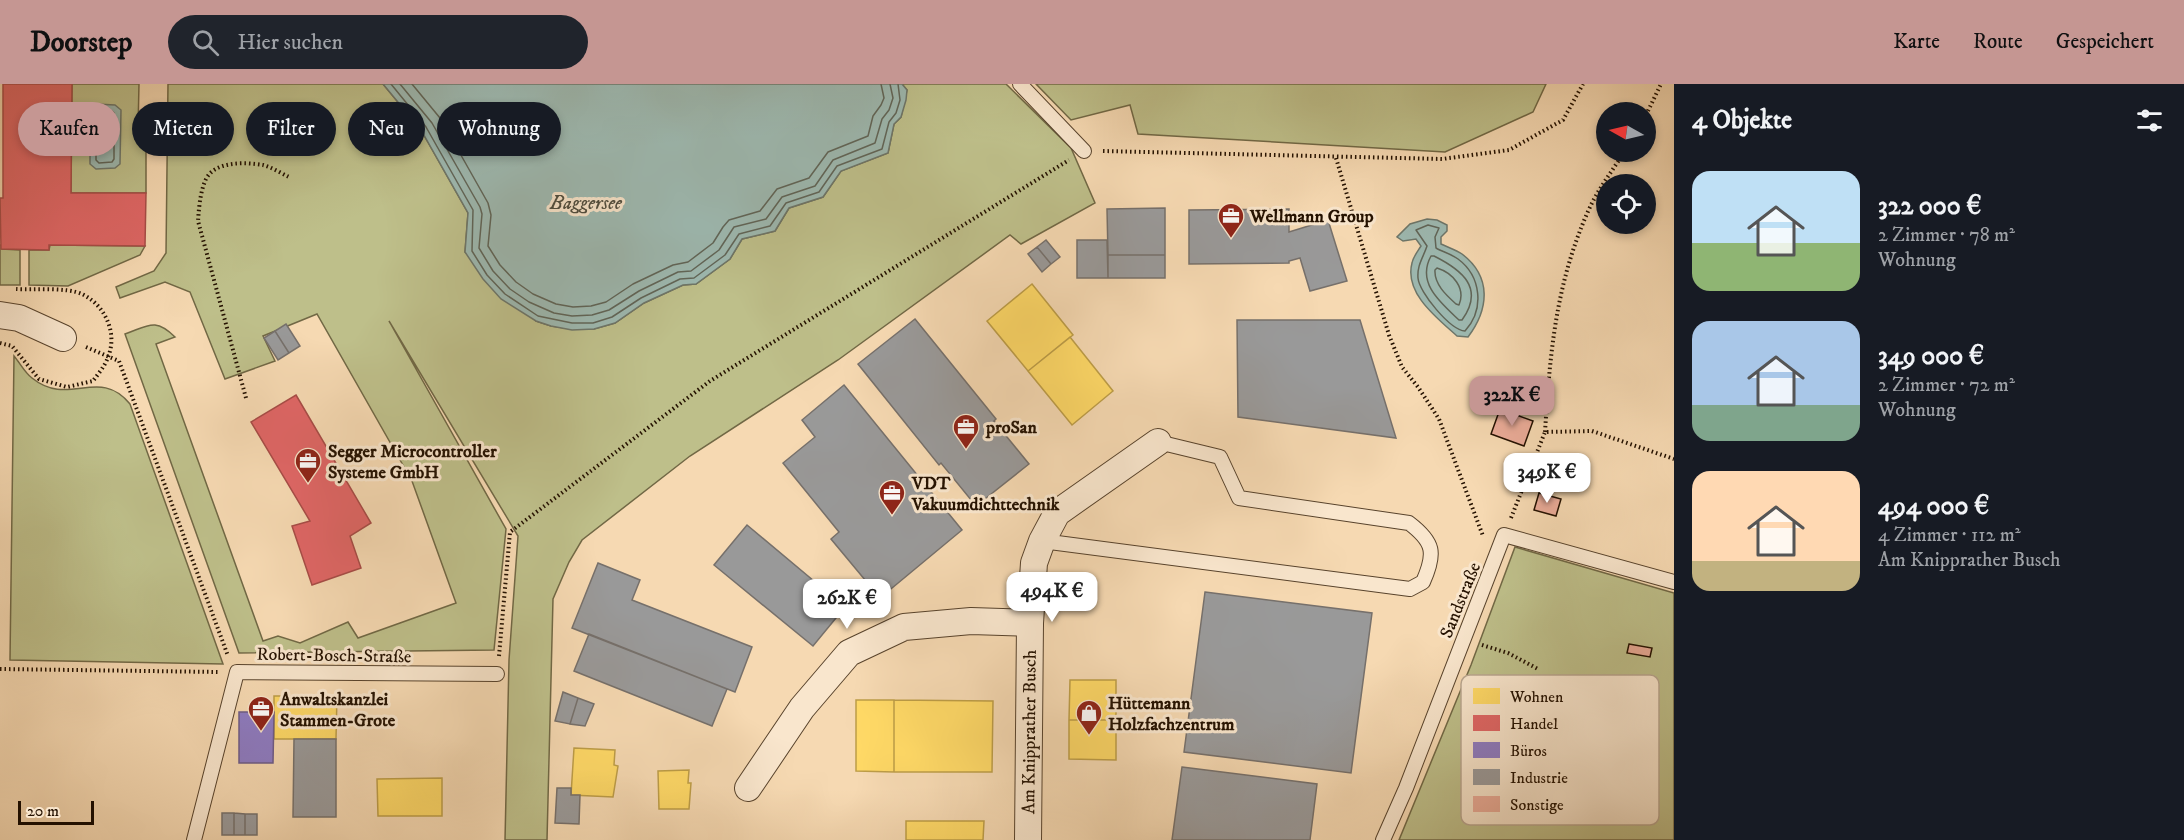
<!DOCTYPE html>
<html lang="de">
<meta charset="utf-8">
<style>
:root{--surface:#171b24;--page:#20242c;--text:#f1f3f6;--muted:#9ea1a6;--accent:#c59692}
body{margin:0;font-family:"IM FELL DW Pica",serif;background:var(--page);color:var(--text);height:100vh;display:flex;flex-direction:column;font-size:22px;white-space:nowrap}
*{box-sizing:border-box;margin:0}
p{font-size:20px;color:var(--muted)}
.icon{flex:none;width:33px;height:33px;fill:none;stroke:currentColor;stroke-width:2;stroke-linecap:round;stroke-linejoin:round}
.map{position:relative;flex:1;overflow:hidden}
.sheet{display:flex;flex-direction:column;background:var(--surface);width:510px}
.sheet>*{flex:none}
.guide{position:absolute;left:18px;top:18px;width:570px;height:54px;display:flex;gap:12px}
.needle{width:39px;rotate:278deg}
.tools{position:absolute;left:1596px;top:18px;display:grid;gap:12px}
.tools a{display:grid;place-items:center;width:60px;height:60px;border-radius:50%;background:var(--surface);box-shadow:0 3px 9px #0003;font-size:30px}
.scale{position:absolute;left:18px;bottom:15px;width:76px;box-sizing:border-box;padding-left:6px;border:3px solid #241100;border-top:0;font-size:16px;line-height:21px;white-space:nowrap;color:#241100;-webkit-text-stroke:4px #f9e6cd;paint-order:stroke}
.price{position:absolute;translate:-50% -51px;padding:0 14px;border-radius:12px;background:#fff;color:#222;font-size:20px;line-height:39px;filter:drop-shadow(0 2px 3px #0008)}
.price::after{content:'';position:absolute;left:50%;top:36px;width:18px;height:14px;margin-left:-9px;background:inherit;clip-path:polygon(0 0,100% 0,50% 100%)}
.price.active{background:var(--accent);color:#111}
ul{padding:0;list-style:none}
li{display:flex;align-items:center;gap:18px;height:150px;padding:0 18px}
li span{display:grid;place-items:center;flex:none;width:168px;height:120px;border-radius:18px;color:#555}
li>.icon{margin-inline-start:auto}
span .icon{width:72px;height:72px;fill:#fffc;stroke-width:1}
li b{font-size:26px}
h2{display:flex;justify-content:space-between;align-items:center;height:72px;padding:0 18px;font-size:26px}
.chip{padding:0 21px;border-radius:27px;background:var(--surface);box-shadow:0 3px 9px #0003;font-size:21px;line-height:54px}
.chip.active{background:var(--accent);color:#111}
header{display:flex;align-items:center;gap:36px;box-sizing:border-box;height:84px;padding:0 30px;background:var(--accent);color:#111}
header strong{font-size:28px}
nav{display:flex;gap:33px;margin-inline-start:auto;font-size:21px}
.search{width:420px;height:54px;background:var(--page);display:flex;align-items:center;gap:15px;box-sizing:border-box;padding:0 21px;border-radius:33px;color:var(--muted);font-size:22px}
main{display:flex;flex:1;min-height:0}
.map>svg:first-child{display:block}
.green{fill:#bebf8a;stroke:#716845;stroke-width:1.5}
.water{fill:#9db9b1;stroke:#6d766a;stroke-width:1.5}
.homes{fill:#ffd966;stroke:#bd9d47;stroke-width:1.5}
.shops{fill:#e06666;stroke:#a84c47;stroke-width:1.5}
.offices{fill:#8e7cc3;stroke:#6e5c88;stroke-width:1.5}
.industry{fill:#999;stroke:#76706b;stroke-width:1.5}
.lines{fill:none;stroke-linecap:round;stroke-linejoin:round}
.shore{stroke:#606558;stroke-width:1.5}
.building{fill:#ebac99;stroke:#241100;stroke-width:1.5}
.lane-casing{stroke:#58432c;stroke-width:16}
.street-casing{stroke:#58432c;stroke-width:28}
.path{stroke:#241100;stroke-width:4;stroke-dasharray:1.5 3;stroke-linecap:butt}
.lane{stroke:#f9e6cd;stroke-width:14}
.street{stroke:#f9e6cd;stroke-width:26}
.labels{text-anchor:middle;stroke-width:6;stroke-linejoin:round;paint-order:stroke}
.poi-label{font-size:18px;font-weight:bold;fill:#241100;stroke:#f9e6cd;text-anchor:start}
.street-label{font-size:18px;fill:#241100;stroke:#f9e6cd}
.water-label{font-size:20px;font-style:italic;fill:#4e4c3e;stroke:#f9e6cd}
.key{fill:#f9e6cd;stroke:#b9a690;stroke-width:1.5}
.key-label{font-size:16px;fill:#241100}
</style>
<header>
<strong>Doorstep</strong>
<div class="search"><svg class="icon" aria-label="search" viewBox="0 0 24 24"><circle cx="10" cy="10" r="6"/><path d="M15 15l6 6"/></svg>Hier suchen</div>
<nav><a>Karte</a><a>Route</a><a>Gespeichert</a></nav>
</header>
<main>
<div class="map">
<svg width="1674" height="756" viewBox="0 0 1674 756">
<rect width="100%" height="100%" fill="#f6d9b2"/>
<filter id="stains"><feTurbulence type="fractalNoise" baseFrequency=".00333" numOctaves="4"/><feColorMatrix values="0 0 0 0 .2 0 0 0 0 .09 0 0 0 0 .02 0 0 0 .5 -.17"/></filter>
<radialGradient id="worn" r=".72"><stop offset=".6" stop-color="#630" stop-opacity="0"/><stop offset="1" stop-color="#630" stop-opacity=".3"/></radialGradient>
<path class="green" d="M 72,0 L 139,0 L 138,45 L 146,45 L 146,109 L 71,109 Z
M 168,0 L 383,0 L 421,46 L 468,129 L 465,168 L 536,237 L 551,242 L 572,245 L 594,245 L 615,239 L 644,219 L 683,201 L 696,200 L 730,175 L 742,155 L 775,147 L 789,124 L 823,113 L 841,87 L 888,69 L 894,40 L 901,33 L 907,6 L 902,0 L 1006,0 L 1071,64 L 1095,119 L 1021,160 L 1010,151 L 838,276 L 690,372 L 582,456 L 569,478 L 553,515 L 547,756 L 505,756 L 509,576 L 518,452 L 389,237 L 506,445 L 494,566 L 239,569 L 125,250 C 148,242 155,233 175,253 L 156,260 L 263,557 L 278,552 L 300,559 L 348,538 L 358,554 L 456,519 L 412,397 L 317,230 L 263,252 L 275,277 L 225,295 L 190,208 L 165,198 L 120,214 L 116,203 L 154,187 L 166,169 Z
M 1036,0 L 1546,0 L 1533,28 L 1445,68 L 1138,50 L 1130,21 L 1071,36 Z
M 0,161 L 2,161 L 2,165 L 20,166 L 20,201 L 0,201 Z
M 50,161 L 145,162 L 140,171 L 68,202 L 29,201 L 29,166 L 49,166 Z
M 14,272 C 20,279 25,289 32,294 C 69,324 99,282 130,320 L 223,580 L 10,576 Z
M 1515,463 L 1674,509 L 1674,756 L 1399,756 L 1471,581 Z"/>
<path class="water" d="M 383,0 L 902,0 L 907,6 L 906,16 L 901,33 L 894,40 L 888,69 L 841,87 L 823,113 L 789,124 L 775,147 L 742,155 L 730,175 L 696,200 L 683,201 L 644,219 L 615,239 L 594,245 L 572,246 L 551,242 L 536,237 L 501,215 L 483,195 L 465,168 L 468,129 L 421,46 Z
M 95,20 L 115,21 L 121,26 L 120,80 L 115,84 L 96,85 L 90,80 L 90,25 Z
M 1427,135 L 1437,136 L 1447,141 L 1447,147 L 1441,153 L 1441,160 C 1447,163 1456,166 1462,170 C 1492,193 1489,225 1468,253 L 1457,252 C 1437,234 1404,209 1412,179 C 1413,173 1418,167 1421,162 L 1416,155 L 1403,157 L 1397,153 L 1410,140 Z"/>
<path class="homes" d="M 1032,200 L 1073,251 L 1028,287 L 987,237 Z
M 1070,253 L 1113,307 L 1072,341 L 1028,287 Z
M 1070,596 L 1116,596 L 1116,636 L 1069,636 Z
M 274,612 L 337,612 L 336,655 L 274,655 Z
M 856,616 L 894,616 L 894,688 L 856,687 Z
M 894,616 L 993,617 L 992,688 L 894,688 Z
M 1069,636 L 1116,636 L 1116,676 L 1069,675 Z
M 574,664 L 615,666 L 614,681 L 618,682 L 613,713 L 571,711 Z
M 689,686 L 688,699 L 691,699 L 689,725 L 659,725 L 658,687 Z
M 442,694 L 442,732 L 378,732 L 377,695 Z
M 906,737 L 984,737 L 983,756 L 906,756 Z"/>
<path class="shops" d="M 3,0 L 72,0 L 71,109 L 146,109 L 145,162 L 49,161 L 49,166 L 1,165 L 0,114 L 3,114 Z
M 296,311 L 371,439 L 350,452 L 361,484 L 312,501 L 292,442 L 310,437 L 251,338 Z"/>
<path class="offices" d="M 239,628 L 274,628 L 273,679 L 239,679 Z"/>
<path class="industry" d="M 1165,124 L 1165,171 L 1108,171 L 1107,125 Z
M 1289,125 L 1289,148 L 1328,136 L 1347,197 L 1310,207 L 1300,174 L 1289,177 L 1289,179 L 1189,180 L 1189,126 Z
M 1046,156 L 1060,173 L 1051,180 L 1037,163 Z
M 1077,156 L 1107,156 L 1108,194 L 1077,194 Z
M 1037,163 L 1051,180 L 1042,188 L 1028,170 Z
M 1108,171 L 1165,171 L 1165,194 L 1108,194 Z
M 915,235 L 996,335 L 994,337 L 1029,380 L 976,422 L 941,379 L 939,381 L 858,280 Z
M 1237,236 L 1360,236 L 1396,354 L 1238,333 Z
M 286,240 L 300,262 L 289,269 L 275,247 Z
M 275,247 L 289,269 L 278,276 L 264,254 Z
M 844,301 L 962,446 L 880,514 L 831,455 L 839,448 L 783,379 L 815,353 L 802,336 Z
M 747,441 L 845,523 L 813,562 L 714,481 Z
M 598,479 L 640,496 L 632,516 L 752,563 L 735,608 L 572,544 Z
M 1205,508 L 1372,529 L 1351,689 L 1184,668 Z
M 589,550 L 727,605 L 712,642 L 574,587 Z
M 563,608 L 578,614 L 570,640 L 555,637 Z
M 578,614 L 594,620 L 585,642 L 570,640 Z
M 294,655 L 336,655 L 336,733 L 293,733 Z
M 1182,683 L 1317,700 L 1310,756 L 1172,756 Z
M 557,704 L 571,704 L 571,711 L 580,711 L 579,740 L 555,739 Z
M 222,729 L 234,729 L 234,751 L 222,751 Z
M 234,729 L 245,730 L 245,751 L 234,751 Z
M 245,730 L 257,730 L 257,751 L 245,751 Z"/>
<g class="lines">
<path class="shore" d="M 391,0 L 426,43 L 473,126 L 472,167 L 487,191 L 505,210 L 538,232 L 572,239 L 593,239 L 612,233 L 641,214 L 680,195 L 694,194 L 725,171 L 739,150 L 770,142 L 786,119 L 819,108 L 837,82 L 882,65 L 889,38 L 896,29 L 900,16 L 898,0
M 400,0 L 432,39 L 480,123 L 482,130 L 479,164 L 493,187 L 510,205 L 529,218 L 554,229 L 572,232 L 592,231 L 609,226 L 639,207 L 678,188 L 691,187 L 719,166 L 734,143 L 766,135 L 782,113 L 815,102 L 833,76 L 875,59 L 882,35 L 889,26 L 893,14 L 890,0
M 412,0 L 440,34 L 488,119 L 491,131 L 488,162 L 500,181 L 516,198 L 533,210 L 556,220 L 573,223 L 591,222 L 606,218 L 633,200 L 673,181 L 688,178 L 713,159 L 723,143 L 729,136 L 760,127 L 777,105 L 809,94 L 828,68 L 868,52 L 873,32 L 881,21 L 884,14 L 881,0
M 99,26 L 112,27 L 114,29 L 114,75 L 112,78 L 99,79 L 96,76 L 96,29 Z
M 1428,141 L 1439,144 L 1435,153 L 1436,164 C 1443,168 1451,170 1458,175 C 1481,192 1485,225 1465,247 C 1450,246 1419,208 1418,194 C 1417,181 1423,174 1427,162 L 1416,146 Z
M 1431,172 L 1434,172 C 1462,186 1485,204 1462,236 L 1459,236 C 1441,219 1416,199 1431,172 Z
M 1437,184 C 1453,189 1466,204 1459,221 L 1456,220 C 1446,211 1434,200 1435,186 Z"/>
</g>
<path class="building" d="M 1500,325 L 1533,337 L 1524,362 L 1491,350 Z
M 1539,409 L 1561,415 L 1556,432 L 1534,426 Z
M 1629,560 L 1652,564 L 1650,573 L 1627,569 Z"/>
<g class="lines">
<g class="lane-casing">
<path id="lane" d="M 1020,0 L 1084,67
M 1042,457 L 1410,505 L 1423,498 C 1436,469 1434,458 1409,439 L 1239,414 L 1220,373 L 1158,358
M 194,756 L 237,588 L 497,590
M 1383,756 L 1406,704 L 1504,451 L 1674,498"/>
</g>
<g class="street-casing">
<g id="street">
<path d="M 0,231 L 19,234 L 63,254"/>
<path d="M 748,704 L 802,624 L 849,569 L 904,543 L 971,537 L 1030,539"/>
<path id="s1" d="M 1028,756 L 1030,539 L 1034,479 L 1042,457 L 1057,429 L 1158,358"/>
</g>
</g>
<path class="path" d="M 1646,31 L 1661,0
M 1103,67 L 1442,75 L 1509,66 L 1563,36 L 1583,0
M 1336,74 L 1389,251 L 1402,283 L 1418,303 L 1439,335 L 1483,452
M 0,259 L 12,262 L 39,295 L 67,303 L 93,297 C 98,290 105,282 108,273 C 118,249 105,221 82,210 C 67,203 32,206 16,205
M 86,263 L 119,277 L 228,572
M 246,314 L 198,137 C 199,124 200,108 206,95 C 215,77 245,78 263,81 C 271,83 281,89 289,93
M 1545,348 C 1550,268 1556,197 1590,123 C 1599,104 1613,86 1624,68
M 1511,434 L 1545,348 L 1592,347 L 1674,375
M 1482,561 L 1508,569 L 1538,585
M 499,572 L 510,448 L 710,297 L 1069,76
M 0,585 L 219,588"/>
<use href="#lane" class="lane"/>
<use href="#street" class="street"/>
</g>
<defs>
<g id="office-pin" transform="scale(1.35)"><path d="M0 17L-7.5 6A9.5 9.5 0 1 1 7.5 6Z" fill="#8f2418" stroke="#f9e6cd"/><path d="M-6-3h4V-5.5h4V-3h4V5H-6ZM-1-4.5V-3h2v-1.5ZM-6 0V1H6V0Z" fill="#fff"/></g>
<g id="shop-pin" transform="scale(1.35)"><path d="M0 17L-7.5 6A9.5 9.5 0 1 1 7.5 6Z" fill="#8f2418" stroke="#f9e6cd"/><path d="M-5-2.5h2.3a2.7 3.5 0 0 1 5.4 0H5L5.5 6h-11ZM-1.5-2.5h3a1.5 2.3 0 0 0-3 0Z" fill="#fff"/></g>
</defs>
<g fill-rule="evenodd">
<use href="#office-pin" x="1231" y="132"/>
<use href="#office-pin" x="966" y="343"/>
<use href="#office-pin" x="308" y="377"/>
<use href="#office-pin" x="892" y="409"/>
<use href="#office-pin" x="261" y="625"/>
<use href="#shop-pin" x="1089" y="629"/>
</g>
<g class="labels">
<g class="poi-label">
<text x="1250" y="138">Wellmann Group</text>
<text x="986" y="349">proSan</text>
<text x="328" y="373">Segger Microcontroller<tspan x="328" dy="21">Systeme GmbH</tspan></text>
<text x="912" y="405">VDT<tspan x="912" dy="21">Vakuumdichttechnik</tspan></text>
<text x="280" y="621">Anwaltskanzlei<tspan x="280" dy="21">Stammen-Grote</tspan></text>
<text x="1108" y="625">Hüttemann<tspan x="1108" dy="21">Holzfachzentrum</tspan></text>
</g>
<g class="street-label">
<text transform="translate(1460 516) rotate(-68)" y="6">Sandstraße</text>
<text transform="translate(334 571) rotate(1)" y="6">Robert-Bosch-Straße</text>
<text dy="6" stroke="none"><textPath href="#s1" startOffset="108">Am Knipprather Busch</textPath></text>
</g>
<g class="water-label">
<text x="586" y="125">Baggersee</text>
</g>
</g>
<rect x="1461" y="591" width="198" height="150" rx="9" class="key"/>
<rect x="1473" y="604" width="27" height="16" fill="#ffd966"/>
<rect x="1473" y="631" width="27" height="16" fill="#e06666"/>
<rect x="1473" y="658" width="27" height="16" fill="#8e7cc3"/>
<rect x="1473" y="685" width="27" height="16" fill="#999"/>
<rect x="1473" y="712" width="27" height="16" fill="#ebac99"/>
<g class="key-label">
<text x="1510" y="618">Wohnen</text>
<text x="1510" y="645">Handel</text>
<text x="1510" y="672">Büros</text>
<text x="1510" y="699">Industrie</text>
<text x="1510" y="726">Sonstige</text>
</g>
<rect width="100%" height="100%" filter="url(#stains)"/>
<rect width="100%" height="100%" fill="url(#worn)"/>
</svg>
<div class="tools">
<a><svg class="needle" viewBox="-14 -14 28 28"><path d="M0-13l5 13h-10z" fill="#e53935"/><path d="M0 13l5-13h-10z" fill="#9ea1a6"/></svg></a>
<a><svg class="icon" aria-label="locate" viewBox="0 0 24 24"><circle cx="12" cy="12" r="6"/><path d="M12 2v4M12 18v4M2 12h4M18 12h4"/></svg></a>
</div>
<div class="scale">20 m</div>
<b class="price active" style="left:1512px;top:343px">322K €</b>
<b class="price" style="left:1547px;top:420px">349K €</b>
<b class="price" style="left:1052px;top:539px">494K €</b>
<b class="price" style="left:847px;top:546px">262K €</b>
<div class="guide">
<a class="chip active">Kaufen</a>
<a class="chip">Mieten</a>
<a class="chip">Filter</a>
<a class="chip">Neu</a>
<a class="chip">Wohnung</a>
</div>
</div>
<section class="sheet">
<h2>4 Objekte<svg class="icon" aria-label="filters" viewBox="0 0 24 24"><path d="M4 7h16M4 17h16"/><circle cx="9" cy="7" r="2"/><circle cx="15" cy="17" r="2"/></svg></h2>
<ul>
<li><span style="background:linear-gradient(#bfe0f5 60%,#8fb573 0)"><svg class="icon" aria-label="home" viewBox="0 0 24 24"><path d="M3 11l9-7 9 7M6 9v11h12V9"/></svg></span><div><b>322 000 €</b><p>2 Zimmer · 78 m²</p><p>Wohnung</p></div></li>
<li><span style="background:linear-gradient(#a9c7e8 70%,#7fa58c 0)"><svg class="icon" aria-label="home" viewBox="0 0 24 24"><path d="M3 11l9-7 9 7M6 9v11h12V9"/></svg></span><div><b>349 000 €</b><p>2 Zimmer · 72 m²</p><p>Wohnung</p></div></li>
<li><span style="background:linear-gradient(#ffd9b3 75%,#c2b280 0)"><svg class="icon" aria-label="home" viewBox="0 0 24 24"><path d="M3 11l9-7 9 7M6 9v11h12V9"/></svg></span><div><b>494 000 €</b><p>4 Zimmer · 112 m²</p><p>Am Knipprather Busch</p></div></li>
</ul>
</section>
</main>
